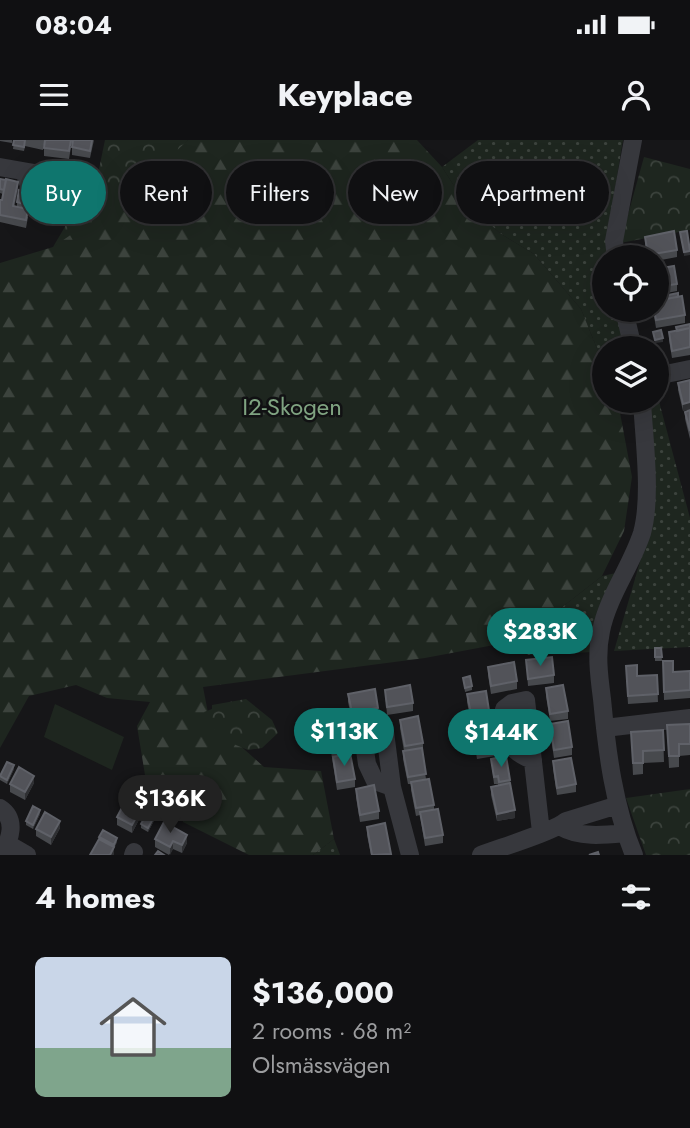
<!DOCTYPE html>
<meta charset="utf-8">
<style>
:root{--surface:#101012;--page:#19191b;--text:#f1f3f6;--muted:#9c9d9f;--line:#303032;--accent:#0f766e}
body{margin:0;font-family:Jost,sans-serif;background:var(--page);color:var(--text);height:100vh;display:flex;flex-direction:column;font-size:26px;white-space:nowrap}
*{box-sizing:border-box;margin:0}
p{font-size:23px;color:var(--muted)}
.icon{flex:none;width:38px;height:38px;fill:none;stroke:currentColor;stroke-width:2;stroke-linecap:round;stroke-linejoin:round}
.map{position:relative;height:715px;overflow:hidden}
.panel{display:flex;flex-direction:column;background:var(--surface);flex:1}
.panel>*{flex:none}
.hud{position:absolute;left:21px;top:21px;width:649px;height:63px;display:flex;gap:14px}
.controls{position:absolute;left:592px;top:105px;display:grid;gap:14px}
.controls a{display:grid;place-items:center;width:77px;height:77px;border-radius:50%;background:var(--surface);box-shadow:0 7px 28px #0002,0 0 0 2px var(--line);font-size:35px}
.price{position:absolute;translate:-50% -60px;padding:0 16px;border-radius:24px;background:var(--accent);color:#fff;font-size:23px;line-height:46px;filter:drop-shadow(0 2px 4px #0008)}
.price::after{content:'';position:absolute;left:50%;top:42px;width:21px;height:16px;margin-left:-10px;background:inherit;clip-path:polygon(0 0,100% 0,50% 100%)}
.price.active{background:#222;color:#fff}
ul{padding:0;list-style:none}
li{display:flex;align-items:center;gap:21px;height:175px;padding:0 35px}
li+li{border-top:2px solid var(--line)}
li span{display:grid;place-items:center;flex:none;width:196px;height:140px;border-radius:10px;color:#555}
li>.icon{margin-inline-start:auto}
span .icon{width:84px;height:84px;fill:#fffc;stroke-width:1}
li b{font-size:30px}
h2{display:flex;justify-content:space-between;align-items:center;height:84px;padding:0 35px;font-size:30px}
.pill{padding:0 24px;border-radius:32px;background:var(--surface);box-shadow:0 7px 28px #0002,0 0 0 2px var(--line);font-size:24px;line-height:63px}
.pill.active{background:var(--accent);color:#fff}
.status{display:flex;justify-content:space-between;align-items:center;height:49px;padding:0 35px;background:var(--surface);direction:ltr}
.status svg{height:19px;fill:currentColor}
header{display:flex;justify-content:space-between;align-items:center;height:91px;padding:0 35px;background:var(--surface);font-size:32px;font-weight:700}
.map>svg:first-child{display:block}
.grass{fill:url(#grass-dots)}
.forest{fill:url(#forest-firs)}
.park{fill:url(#park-crowns)}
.pitch{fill:#1e261f}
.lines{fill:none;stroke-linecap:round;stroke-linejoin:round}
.minor{stroke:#37383d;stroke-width:18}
.wall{fill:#47494d}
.shaded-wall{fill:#2f3033}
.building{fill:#525359;stroke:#5f6168;stroke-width:2}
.labels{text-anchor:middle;stroke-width:5;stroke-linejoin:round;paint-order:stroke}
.park-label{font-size:24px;fill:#7fa381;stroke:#111113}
</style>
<div class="status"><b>08:04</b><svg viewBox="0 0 49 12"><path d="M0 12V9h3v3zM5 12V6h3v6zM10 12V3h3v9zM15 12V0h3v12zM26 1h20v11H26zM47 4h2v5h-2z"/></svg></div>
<header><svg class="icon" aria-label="menu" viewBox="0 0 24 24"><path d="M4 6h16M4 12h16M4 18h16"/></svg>Keyplace<svg class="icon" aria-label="person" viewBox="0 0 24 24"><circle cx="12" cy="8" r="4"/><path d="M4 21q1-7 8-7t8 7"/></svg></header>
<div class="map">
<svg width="690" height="715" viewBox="0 0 690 715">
<defs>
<pattern id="grass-dots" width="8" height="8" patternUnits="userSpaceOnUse" patternTransform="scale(1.75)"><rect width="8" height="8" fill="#1e261f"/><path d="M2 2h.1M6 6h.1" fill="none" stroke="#3c433d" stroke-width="1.8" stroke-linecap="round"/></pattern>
<pattern id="forest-firs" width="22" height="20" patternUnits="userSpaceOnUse" patternTransform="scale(1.75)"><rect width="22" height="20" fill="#1e261f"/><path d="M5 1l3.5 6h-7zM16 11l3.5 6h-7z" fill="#3c433d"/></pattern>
<pattern id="park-crowns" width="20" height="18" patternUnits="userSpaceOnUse" patternTransform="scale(1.75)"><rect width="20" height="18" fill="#1e261f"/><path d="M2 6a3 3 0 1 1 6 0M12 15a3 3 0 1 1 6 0" fill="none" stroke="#3c433d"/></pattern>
</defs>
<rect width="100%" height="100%" fill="#161618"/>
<path class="grass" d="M 478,0 L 623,0 L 608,91 L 609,117 L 604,117 L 604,170 L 616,170 L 624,208 L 604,208 L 604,226 L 581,169 L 534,114 L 501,94 L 465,63 L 442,27 Z
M 656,250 L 690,378 L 690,507 L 614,511 L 646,401 L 647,261 L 656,261 Z
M 616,433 L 593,512 L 528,515 L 520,500 L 602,436 Z
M 334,699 L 340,715 L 313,715 Z"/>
<path class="forest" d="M 188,0 L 417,0 L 442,27 L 465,63 L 501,94 L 534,114 L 581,169 L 604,226 L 604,261 L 618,262 L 632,337 L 624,391 L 602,436 L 520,500 L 425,518 L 203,547 L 209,578 L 264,627 L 321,631 L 334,699 L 313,715 L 249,715 L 183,682 L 184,657 L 145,635 L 137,586 L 150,562 L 107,558 L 76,545 L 29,556 L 0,608 L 0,123 L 53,107 Z"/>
<path class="park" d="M 105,0 L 188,0 L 132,53 L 53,107 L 99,29 Z
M 644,17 L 690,29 L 690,90 L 620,103 Z
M 246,559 L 272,580 L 278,593 L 262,608 L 248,610 L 219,598 L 204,572 L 212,569 L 212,565 Z
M 690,649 L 690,715 L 646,715 L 626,658 Z"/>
<path class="pitch" d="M 55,564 L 124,597 L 112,630 L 44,597 Z"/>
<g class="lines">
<path class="minor" d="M 0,27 L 57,37 L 51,56 L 32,51 L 26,38 L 27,32
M 616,117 L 614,101 L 633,0
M 624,170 L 633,208
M 656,236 L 690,229
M 605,588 L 690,578
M 533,620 C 508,612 501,595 504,569 L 512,563 L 526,560 L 541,692
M 392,647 L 375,641 L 367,624 L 364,603 L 371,595 L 385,592 L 392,647 L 410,715
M 0,668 C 17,679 11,701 0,714
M 561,687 C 580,698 605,695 626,693
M 8,704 L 27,715
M 133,715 L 134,712
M 481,715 C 499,708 555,691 566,681 L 618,665
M 634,715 C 614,667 607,612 602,559 C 599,536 596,514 601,491 C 608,456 631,427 642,393 C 652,357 644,299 642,261"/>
</g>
<path class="wall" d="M 0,0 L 12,0 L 12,3 L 0,1 Z
M 14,0 L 45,0 L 43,10 L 25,6 L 24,11 L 13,9 Z
M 94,0 L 90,18 L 72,15 L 72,7 Z
M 71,7 L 69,19 L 44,16 L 44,8 Z
M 0,39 L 18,49 L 14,67 L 28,77 L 26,88 L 0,82 L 0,60 L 2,60 L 3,54 L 0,53 Z
M 31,57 L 28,69 L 17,66 L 17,62 Z
M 645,97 L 677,110 L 677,117 L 656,121 L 656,117 L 647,117 L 645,104 Z
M 656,125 L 664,127 L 677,144 L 677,151 L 656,155 Z
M 658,157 L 678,157 L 685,175 L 685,183 L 656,188 L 653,170 L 656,170 Z
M 690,184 L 690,215 L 672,218 L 669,200 L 669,192 L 676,191 L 676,187 Z
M 690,240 L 690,269 L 683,271 L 678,250 L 678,243 Z
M 690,270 L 690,299 L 685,279 L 685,272 Z
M 655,508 L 661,508 L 662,521 L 655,521 Z
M 526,520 L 554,535 L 554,543 L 528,546 Z
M 663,521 L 673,532 L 690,531 L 690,558 L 664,560 Z
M 488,527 L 517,541 L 517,549 L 491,554 L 488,535 Z
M 626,533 L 637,536 L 657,535 L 658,562 L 628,564 Z
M 463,538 L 472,546 L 472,550 L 465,552 Z
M 546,548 L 568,571 L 568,579 L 550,581 L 546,556 Z
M 385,550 L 413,563 L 413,571 L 387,575 Z
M 348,554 L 378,568 L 378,575 L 352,580 L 348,562 Z
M 467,554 L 490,577 L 490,582 L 495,608 L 495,616 L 477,619 L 472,587 L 467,562 Z
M 400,580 L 423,603 L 423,611 L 422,611 L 426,639 L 434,665 L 434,670 L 443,695 L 443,703 L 425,706 L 420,675 L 416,676 L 411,650 L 411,644 L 408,644 L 403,619 L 403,611 L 404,611 L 400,588 Z
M 550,584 L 572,607 L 572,615 L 554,618 L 550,592 Z
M 690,584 L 690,615 L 679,616 L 679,627 L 669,628 L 667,585 Z
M 328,585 L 350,607 L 350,613 L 355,639 L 355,647 L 337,650 L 328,592 Z
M 663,590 L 664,622 L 643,623 L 643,634 L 633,635 L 631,592 Z
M 491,619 L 510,640 L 515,678 L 497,681 L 491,655 L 491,647 L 498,645 L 498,644 L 494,644 Z
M 553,621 L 576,644 L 576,652 L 557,655 L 553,629 Z
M 14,629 L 7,644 L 0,640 L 0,636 Z
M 34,643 L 25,660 L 10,652 L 10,644 Z
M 356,649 L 379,671 L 379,679 L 360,682 L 356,657 Z
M 40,674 L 33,689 L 26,685 L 26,681 Z
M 141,676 L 132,693 L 117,685 L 117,677 Z
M 156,677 L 148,692 L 141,688 L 141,684 Z
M 385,683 L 391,715 L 371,715 L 367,695 L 367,687 Z
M 60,688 L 51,705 L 36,696 L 36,689 Z
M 99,697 L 117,702 L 114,708 L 114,715 L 99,699 Z
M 155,699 L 187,703 L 182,713 L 173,709 L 169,715 L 155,707 Z"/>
<path class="shaded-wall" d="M 18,42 L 18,49 L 13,74 L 13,66 Z
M 690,111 L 690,115 L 684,116 L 684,112 Z
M 663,198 L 663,202 L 655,203 L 655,200 Z
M 690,262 L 690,269 L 683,271 L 683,264 Z
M 14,625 L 14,629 L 7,644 L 7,640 Z
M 34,636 L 34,643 L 25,660 L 25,652 Z
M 141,669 L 141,676 L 132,693 L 132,685 Z
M 40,670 L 40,674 L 33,689 L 33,685 Z
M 515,670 L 515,678 L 497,681 L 497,674 Z
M 156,673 L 156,677 L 148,692 L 148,688 Z
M 60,681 L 60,688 L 51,705 L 51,697 Z
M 187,695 L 187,703 L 182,713 L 182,705 Z
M 117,698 L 117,702 L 114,708 L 114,715 L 110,715 Z
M 173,701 L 173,709 L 170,715 L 170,707 Z"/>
<path class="building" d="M 14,0 L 25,0 L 24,7 L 13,5 Z
M 45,0 L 71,0 L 69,11 L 44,8 Z
M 73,0 L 92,0 L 90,11 L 72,7 Z
M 0,39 L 6,40 L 4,50 L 0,49 Z
M 6,39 L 18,42 L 13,66 L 28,69 L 26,80 L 0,75 L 0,60 L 2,60 Z
M 19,50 L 31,53 L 28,65 L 17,62 Z
M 674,91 L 677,110 L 648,115 L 645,97 Z
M 687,91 L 690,111 L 684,112 L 680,92 Z
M 664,123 L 664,127 L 656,129 L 656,125 Z
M 674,126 L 677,144 L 656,147 L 656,129 Z
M 678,153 L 678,157 L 658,160 L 658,157 Z
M 682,156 L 685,175 L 656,180 L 654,170 L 656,170 L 656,161 Z
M 690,184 L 690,188 L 677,191 L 676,187 Z
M 690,188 L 690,207 L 672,211 L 669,192 Z
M 661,190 L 663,198 L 655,200 L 653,192 Z
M 690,240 L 690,262 L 683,264 L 678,243 Z
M 690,270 L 690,291 L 685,272 Z
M 655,508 L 661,508 L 662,517 L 655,517 Z
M 552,517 L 554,535 L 528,539 L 526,520 Z
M 663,521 L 673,521 L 673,532 L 690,531 L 690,550 L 664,552 Z
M 514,522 L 517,541 L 491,546 L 488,527 Z
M 637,525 L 637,536 L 657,535 L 658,554 L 628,556 L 626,526 Z
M 470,536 L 472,546 L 465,548 L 463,538 Z
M 410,545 L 413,563 L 387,567 L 385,550 Z
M 563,545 L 568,571 L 550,574 L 546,548 Z
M 375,549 L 378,568 L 352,572 L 348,554 Z
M 486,551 L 490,577 L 472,579 L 467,554 Z
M 418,576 L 423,603 L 405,606 L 400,580 Z
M 346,581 L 350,607 L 333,611 L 328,585 Z
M 568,581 L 572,607 L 554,610 L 550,584 Z
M 491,582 L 495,608 L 477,612 L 472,586 Z
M 690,584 L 690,604 L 679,604 L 679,616 L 669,616 L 667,585 Z
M 663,590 L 664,610 L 643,611 L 643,623 L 633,623 L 631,592 Z
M 422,608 L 426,634 L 408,637 L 403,611 Z
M 350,613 L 355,639 L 337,642 L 333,617 Z
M 506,616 L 510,640 L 499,642 L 498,636 L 494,637 L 491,619 Z
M 571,618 L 576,644 L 557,648 L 553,621 Z
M 7,622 L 14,625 L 7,640 L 0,636 Z
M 19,627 L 34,636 L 25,652 L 10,644 Z
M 429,639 L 434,665 L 416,668 L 411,642 Z
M 510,643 L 515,670 L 497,674 L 491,647 Z
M 374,645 L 379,671 L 360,675 L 356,649 Z
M 126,660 L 141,669 L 132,685 L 117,677 Z
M 33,666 L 40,670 L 33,685 L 26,681 Z
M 438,669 L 443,695 L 425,698 L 420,672 Z
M 149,670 L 156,673 L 148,688 L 141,684 Z
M 45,672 L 60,681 L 51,697 L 36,689 Z
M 164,682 L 187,695 L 182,705 L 173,701 L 170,707 L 155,699 Z
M 385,683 L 391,714 L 372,715 L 367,687 Z
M 103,690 L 117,698 L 114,705 L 99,697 Z
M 99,699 L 114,707 L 110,715 L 90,715 Z
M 158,711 L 164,715 L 155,715 Z
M 598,712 L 599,715 L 589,715 Z"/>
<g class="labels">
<g class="park-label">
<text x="292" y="275">I2-Skogen</text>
</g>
</g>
</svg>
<div class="controls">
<a><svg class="icon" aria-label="locate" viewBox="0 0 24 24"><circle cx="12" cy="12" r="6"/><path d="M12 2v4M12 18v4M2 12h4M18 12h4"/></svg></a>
<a><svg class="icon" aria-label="layers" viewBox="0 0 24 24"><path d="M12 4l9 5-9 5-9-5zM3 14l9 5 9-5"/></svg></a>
</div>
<b class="price" style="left:540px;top:528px">$283K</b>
<b class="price" style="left:344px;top:628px">$113K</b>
<b class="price" style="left:501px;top:629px">$144K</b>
<b class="price active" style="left:170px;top:695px">$136K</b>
<div class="hud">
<a class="pill active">Buy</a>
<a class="pill">Rent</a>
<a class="pill">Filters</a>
<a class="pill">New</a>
<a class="pill">Apartment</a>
</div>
</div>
<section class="panel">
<h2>4 homes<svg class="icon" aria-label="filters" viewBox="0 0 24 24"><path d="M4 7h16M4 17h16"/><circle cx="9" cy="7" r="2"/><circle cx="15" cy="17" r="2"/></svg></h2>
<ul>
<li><span style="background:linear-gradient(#c9d6e8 65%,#7fa58c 0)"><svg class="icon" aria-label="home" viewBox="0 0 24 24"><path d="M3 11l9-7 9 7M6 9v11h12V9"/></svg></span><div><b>$136,000</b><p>2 rooms · 68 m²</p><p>Olsmässvägen</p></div></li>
</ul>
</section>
